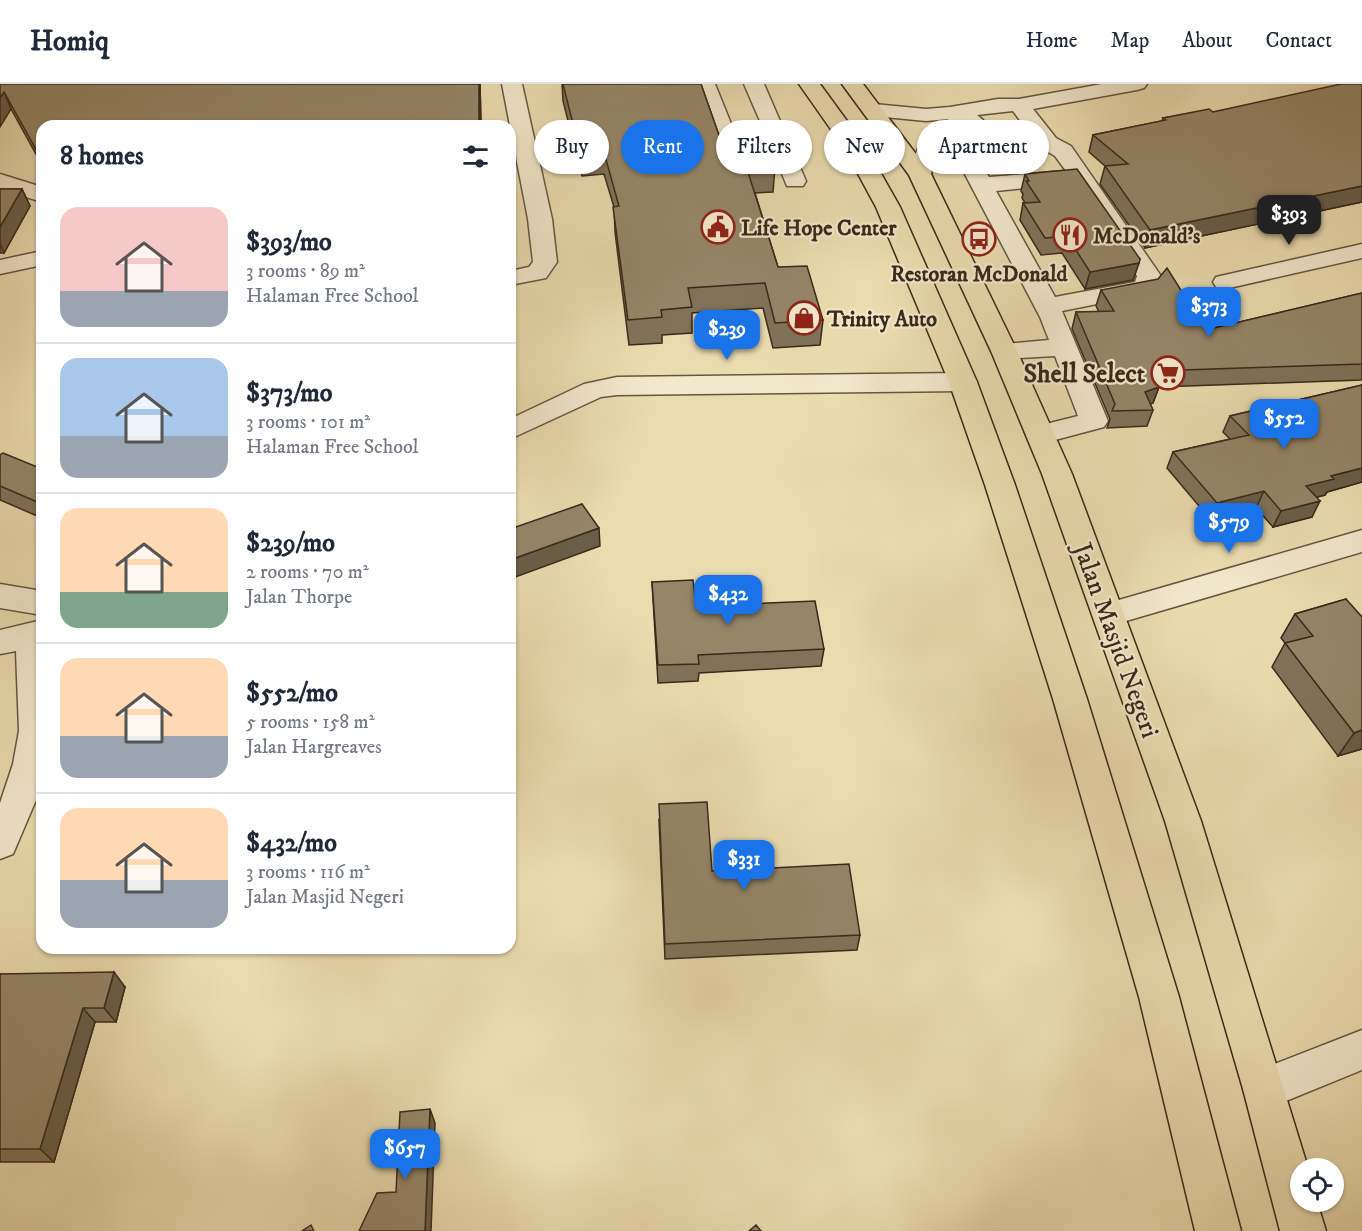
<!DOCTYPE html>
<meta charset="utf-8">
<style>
:root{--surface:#fff;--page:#f6f6f7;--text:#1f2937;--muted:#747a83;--line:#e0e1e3;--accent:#1a73e8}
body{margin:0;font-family:"IM FELL DW Pica",serif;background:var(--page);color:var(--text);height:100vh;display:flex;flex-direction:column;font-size:22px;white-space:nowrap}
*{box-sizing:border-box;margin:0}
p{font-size:20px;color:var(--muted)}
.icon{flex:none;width:33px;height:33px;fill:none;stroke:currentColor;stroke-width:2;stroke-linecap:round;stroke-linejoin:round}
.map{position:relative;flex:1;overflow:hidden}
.side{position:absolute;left:36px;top:36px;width:480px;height:834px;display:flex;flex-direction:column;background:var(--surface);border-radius:18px;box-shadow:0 2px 4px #0004}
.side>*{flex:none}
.banner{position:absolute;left:534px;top:36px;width:570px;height:54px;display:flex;gap:12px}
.tools{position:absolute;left:1290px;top:1074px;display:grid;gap:12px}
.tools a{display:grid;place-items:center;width:54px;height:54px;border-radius:50%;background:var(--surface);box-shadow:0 2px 4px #0004;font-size:30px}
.price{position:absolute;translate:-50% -51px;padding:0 14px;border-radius:12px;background:var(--accent);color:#fff;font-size:20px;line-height:39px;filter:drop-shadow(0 2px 3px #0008)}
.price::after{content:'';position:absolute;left:50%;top:36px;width:18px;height:14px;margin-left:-9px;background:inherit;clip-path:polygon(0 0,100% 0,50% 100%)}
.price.selected{background:#222;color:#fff}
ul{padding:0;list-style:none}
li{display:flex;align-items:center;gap:18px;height:150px;padding:0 24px}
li+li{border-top:2px solid var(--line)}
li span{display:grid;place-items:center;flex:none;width:168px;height:120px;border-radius:18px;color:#555}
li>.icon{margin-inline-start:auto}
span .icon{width:72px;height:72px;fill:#fffc;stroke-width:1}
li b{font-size:26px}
h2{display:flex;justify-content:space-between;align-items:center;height:72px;padding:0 24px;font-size:26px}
.tag{padding:0 21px;border-radius:27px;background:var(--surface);box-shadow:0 2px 4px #0004;font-size:21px;line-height:54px}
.tag.selected{background:var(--accent);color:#fff}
header{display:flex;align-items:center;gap:36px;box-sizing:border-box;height:84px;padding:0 30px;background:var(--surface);border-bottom:2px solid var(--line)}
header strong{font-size:28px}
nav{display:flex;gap:33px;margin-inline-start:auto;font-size:21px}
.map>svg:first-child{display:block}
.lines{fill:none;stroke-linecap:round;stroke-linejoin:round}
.minor-casing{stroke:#655640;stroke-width:3}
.highway-casing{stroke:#38291a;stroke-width:3}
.minor{fill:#f2e8cc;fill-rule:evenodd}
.highway{fill:#ebdcb0;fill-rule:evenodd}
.wall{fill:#807359;stroke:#38291a;stroke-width:1.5}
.shaded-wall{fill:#685e49;stroke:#38291a;stroke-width:1.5}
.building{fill:#958668;stroke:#38291a;stroke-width:1.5}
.labels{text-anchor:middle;stroke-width:4.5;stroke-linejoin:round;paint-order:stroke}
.far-poi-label{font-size:22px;font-weight:bold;fill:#38291a;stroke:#f2e8cc;text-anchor:start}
.poi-label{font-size:26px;font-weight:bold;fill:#38291a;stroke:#f2e8cc;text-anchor:end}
.street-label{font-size:26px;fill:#38291a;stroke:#f2e8cc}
</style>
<header>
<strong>Homiq</strong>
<nav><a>Home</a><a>Map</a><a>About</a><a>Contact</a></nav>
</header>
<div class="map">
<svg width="1362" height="1147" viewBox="0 0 1362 1147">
<rect width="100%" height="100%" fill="#ebdcb0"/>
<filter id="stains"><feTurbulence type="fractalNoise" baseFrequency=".00333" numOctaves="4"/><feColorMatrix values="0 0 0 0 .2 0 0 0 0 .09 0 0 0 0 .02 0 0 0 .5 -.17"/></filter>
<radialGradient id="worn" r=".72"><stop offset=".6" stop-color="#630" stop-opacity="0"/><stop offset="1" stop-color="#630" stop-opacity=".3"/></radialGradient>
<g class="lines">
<g class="minor-casing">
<path id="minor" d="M 502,0 L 522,0 L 552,135 L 557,178 L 546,194 L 510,201 L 510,187 L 529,183 L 533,178 L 528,135 Z
M 695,0 L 715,0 L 740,62 L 770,60 L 744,0 L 764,0 L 806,97 L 803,102 L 787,102 L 775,73 L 740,76 L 721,72 Z
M 1102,0 L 1147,0 L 1144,4 L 1137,6 L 1033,25 L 1056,54 L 1071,62 L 1161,192 L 1161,198 L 1152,209 L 1062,227 L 1108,337 L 1104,343 L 1040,360 L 1030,358 L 1026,351 L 1030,344 L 1078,332 L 1055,272 L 1004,275 L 995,273 L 991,267 L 995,261 L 1049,256 L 1040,233 L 958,77 L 967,68 L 976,64 L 1033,54 L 1013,27 L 977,31 L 983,36 C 978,42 973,42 966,44 C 942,51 937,68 931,90 L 928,95 L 912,95 L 909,90 C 916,66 923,45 949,35 L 926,37 L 874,32 L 866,31 L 863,26 L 866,21 L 874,20 L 926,25 L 950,23 L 998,15 L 1019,15 ZM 1045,66 L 1055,72 L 1066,87 L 989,93 L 981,79 L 996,72 ZM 1074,99 L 1137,192 L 1135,198 L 1055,213 L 996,107 Z
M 0,90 L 42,103 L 42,118 L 0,105 Z
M 1362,160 L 1362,174 L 1225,205 L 1216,203 L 1213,198 L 1216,193 Z
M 42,167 L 42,181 L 0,190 L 0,176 Z
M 963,289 L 973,292 L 977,298 L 973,304 L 963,307 L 617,311 L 601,313 L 510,355 L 510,335 L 584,300 L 617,293 Z
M 1362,446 L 1362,468 L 1109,542 L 1098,538 L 1093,530 L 1098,522 Z
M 0,500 L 42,507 L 42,531 L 0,524 Z
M 42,536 L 42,702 L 13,770 L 0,775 L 0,719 L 13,680 L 19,647 L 16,567 L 0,570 L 0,546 Z
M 1362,946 L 1362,986 L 1264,1026 L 1249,1020 L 1243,1005 L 1249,990 Z"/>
</g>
<g class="highway-casing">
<path id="highway" d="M 799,0 L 820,0 L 866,63 L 900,123 L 977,298 L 1015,401 L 1087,615 L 1179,913 L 1241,1147 L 1195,1147 L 1139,913 L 1053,615 L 985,401 L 949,298 L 876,123 L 844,64 Z
M 842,0 L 863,0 L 931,90 L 1017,267 L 1072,390 L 1201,737 L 1308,1084 L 1300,1084 L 1300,1118 L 1317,1118 L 1326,1147 L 1280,1147 L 1243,1005 L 1165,737 L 1042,390 L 991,267 L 909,91 Z"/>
</g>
<use href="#minor" class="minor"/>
<use href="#highway" class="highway"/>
</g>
<path class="wall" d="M 0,0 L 480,0 L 481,42 L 42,42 L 42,81 L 11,25 Z
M 562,0 L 701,0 L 721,57 L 775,83 L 773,108 L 755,109 L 778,183 L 823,236 L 820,261 L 773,264 L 763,224 L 692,229 L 692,249 L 662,251 L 662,259 L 629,261 L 615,148 L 614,123 L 604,90 L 582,92 L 563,17 Z
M 1362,0 L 1362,118 L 1145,164 L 1100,100 L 1105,82 L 1089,68 L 1093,51 L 1162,37 L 1163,34 L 1213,28 Z
M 1025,90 L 1140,175 L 1133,196 L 1085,205 L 1062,169 L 1041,171 L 1020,136 L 1023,119 L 1025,119 L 1022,114 L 1023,110 L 1021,107 Z
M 0,105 L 22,105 L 30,122 L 4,169 L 0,169 Z
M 1101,206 L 1206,246 L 1362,209 L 1362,296 L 1159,303 L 1153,319 L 1150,320 L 1153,326 L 1147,342 L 1107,344 L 1110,335 L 1072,245 L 1076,228 L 1099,228 L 1096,222 Z
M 1362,301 L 1362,398 L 1327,408 L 1325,411 L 1317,413 L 1312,433 L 1273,443 L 1256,424 L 1210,435 L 1167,384 L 1173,368 L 1230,355 L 1223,348 L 1230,332 Z
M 0,371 L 42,385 L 42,434 L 0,416 Z
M 652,498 L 696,522 L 824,565 L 821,582 L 699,589 L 698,597 L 658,599 Z
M 1346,515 L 1362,665 L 1338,672 L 1272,583 L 1285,559 L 1281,554 L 1295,530 Z
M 659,736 L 712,787 L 860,851 L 857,866 L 665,875 Z
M 0,890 L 125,903 L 116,938 L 95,938 L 54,1078 L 0,1078 Z"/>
<path class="shaded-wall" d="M 479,0 L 480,0 L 481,42 L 479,42 Z
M 4,8 L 11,25 L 0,43 L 0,14 Z
M 1362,102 L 1362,118 L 1145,164 L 1150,146 Z
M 22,105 L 30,122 L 4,169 L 0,160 L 0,143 Z
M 1139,179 L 1133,196 L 1085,205 L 1090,188 Z
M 1159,303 L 1153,319 L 1140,324 L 1145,308 Z
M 1362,384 L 1362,398 L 1327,408 L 1325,411 L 1298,418 L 1306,402 L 1331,392 Z
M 1264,407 L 1256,424 L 1210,435 L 1217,419 Z
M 1320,417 L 1312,433 L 1273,443 L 1281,427 Z
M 599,444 L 600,462 L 510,495 L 510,476 Z
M 1362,646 L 1362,665 L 1338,672 L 1354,649 Z
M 114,888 L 125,903 L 116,938 L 104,924 Z
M 83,924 L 95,938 L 54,1078 L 40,1065 Z
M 430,1025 L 435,1039 L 431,1147 L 425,1147 Z"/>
<path class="building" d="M 0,0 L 479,0 L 479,42 L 42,42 L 42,76 L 4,8 L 0,14 Z
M 563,0 L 701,0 L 721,57 L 764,53 L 775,83 L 747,85 L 778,183 L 807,182 L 823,236 L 775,239 L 765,199 L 688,204 L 692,223 L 661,226 L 662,233 L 628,236 L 613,123 L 619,122 L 603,65 L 580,68 Z
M 1341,0 L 1362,0 L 1362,102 L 1150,146 L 1105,82 L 1128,80 L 1093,51 L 1166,36 L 1163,34 L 1209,25 L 1213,28 Z
M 1077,85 L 1140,175 L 1139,179 L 1090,188 L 1067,152 L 1045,154 L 1023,119 L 1040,118 L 1026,97 L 1029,97 L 1025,90 Z
M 0,105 L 22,105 L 0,143 Z
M 1167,184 L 1206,246 L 1362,209 L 1362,280 L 1153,287 L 1159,303 L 1145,308 L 1153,326 L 1112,327 L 1115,320 L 1076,228 L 1114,227 L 1101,206 L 1158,195 Z
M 1362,301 L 1362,384 L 1331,392 L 1334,395 L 1306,402 L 1320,417 L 1281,427 L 1264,407 L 1217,419 L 1173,368 L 1249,351 L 1230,332 Z
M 3,369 L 42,385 L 42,420 L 0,402 L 0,371 Z
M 582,420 L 599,444 L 510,476 L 510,445 Z
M 693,496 L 696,522 L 815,517 L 824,565 L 698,571 L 699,580 L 658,581 L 652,498 Z
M 1346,515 L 1362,533 L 1362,646 L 1354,649 L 1285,559 L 1313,552 L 1295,530 Z
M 707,718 L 712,787 L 849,780 L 860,851 L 665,860 L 659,720 Z
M 114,888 L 104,924 L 83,924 L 40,1065 L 0,1065 L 0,890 Z
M 430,1025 L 425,1147 L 359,1147 L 377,1109 L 396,1108 L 400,1028 Z
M 311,1141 L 314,1147 L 302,1147 Z
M 756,1141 L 761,1147 L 749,1147 Z"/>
<defs>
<g id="civic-ring" transform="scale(1.725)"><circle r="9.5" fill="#f2e8cc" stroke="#8f2418" stroke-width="1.5"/><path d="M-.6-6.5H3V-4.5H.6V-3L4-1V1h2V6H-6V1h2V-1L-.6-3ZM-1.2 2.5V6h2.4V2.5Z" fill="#8f2418"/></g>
<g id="restaurant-ring" transform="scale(1.725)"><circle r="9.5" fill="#f2e8cc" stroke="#8f2418" stroke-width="1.5"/><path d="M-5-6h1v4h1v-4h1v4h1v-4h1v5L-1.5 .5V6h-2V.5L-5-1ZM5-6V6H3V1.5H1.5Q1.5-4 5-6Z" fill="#8f2418"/></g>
<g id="bus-ring" transform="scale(1.725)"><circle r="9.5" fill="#f2e8cc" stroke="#8f2418" stroke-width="1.5"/><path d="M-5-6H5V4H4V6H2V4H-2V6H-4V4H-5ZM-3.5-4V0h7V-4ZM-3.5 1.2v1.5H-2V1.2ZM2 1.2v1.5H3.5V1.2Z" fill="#8f2418"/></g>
<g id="shop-ring" transform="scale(1.725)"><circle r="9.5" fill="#f2e8cc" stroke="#8f2418" stroke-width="1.5"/><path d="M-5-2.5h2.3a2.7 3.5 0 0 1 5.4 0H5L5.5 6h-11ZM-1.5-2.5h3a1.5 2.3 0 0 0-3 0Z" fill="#8f2418"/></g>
<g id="supermarket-ring" transform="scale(1.725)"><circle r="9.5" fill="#f2e8cc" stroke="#8f2418" stroke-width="1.5"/><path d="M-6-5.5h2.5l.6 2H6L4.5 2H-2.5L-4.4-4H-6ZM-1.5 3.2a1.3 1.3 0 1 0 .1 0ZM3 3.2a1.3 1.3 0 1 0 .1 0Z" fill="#8f2418"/></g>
</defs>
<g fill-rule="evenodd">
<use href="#civic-ring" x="718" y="143"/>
<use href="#restaurant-ring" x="1070" y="151"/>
<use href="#bus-ring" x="979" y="155"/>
<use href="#shop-ring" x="804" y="234"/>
<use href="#supermarket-ring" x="1168" y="289"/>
</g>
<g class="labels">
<g class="far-poi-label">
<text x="741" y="151">Life Hope Center</text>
<text x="1093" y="159">McDonald's</text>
<text x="979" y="197" text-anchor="middle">Restoran McDonald</text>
<text x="827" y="242">Trinity Auto</text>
</g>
<g class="poi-label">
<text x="1145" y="298">Shell Select</text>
</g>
<g class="street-label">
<text transform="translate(1117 556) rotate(70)" y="9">Jalan Masjid Negeri</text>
</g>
</g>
<rect width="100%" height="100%" filter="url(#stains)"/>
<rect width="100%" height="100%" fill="url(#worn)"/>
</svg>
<div class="tools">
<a><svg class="icon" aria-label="locate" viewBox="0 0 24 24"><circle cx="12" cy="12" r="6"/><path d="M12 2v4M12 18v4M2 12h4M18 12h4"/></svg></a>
</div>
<b class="price selected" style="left:1289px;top:162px">$393</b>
<b class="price" style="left:1209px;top:254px">$373</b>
<b class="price" style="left:727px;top:277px">$239</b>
<b class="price" style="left:1284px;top:366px">$552</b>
<b class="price" style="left:1229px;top:470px">$579</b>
<b class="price" style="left:728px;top:542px">$432</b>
<b class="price" style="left:744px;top:807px">$331</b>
<b class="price" style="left:405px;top:1096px">$657</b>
<div class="banner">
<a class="tag">Buy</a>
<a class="tag selected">Rent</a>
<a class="tag">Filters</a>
<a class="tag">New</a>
<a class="tag">Apartment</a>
</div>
<section class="side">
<h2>8 homes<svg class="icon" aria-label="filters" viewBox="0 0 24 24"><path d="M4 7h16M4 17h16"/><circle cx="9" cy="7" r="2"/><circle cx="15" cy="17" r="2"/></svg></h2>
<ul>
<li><span style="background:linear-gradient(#f6c9c9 70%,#9aa5b1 0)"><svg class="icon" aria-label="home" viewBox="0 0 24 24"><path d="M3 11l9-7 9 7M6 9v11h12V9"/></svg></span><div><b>$393/mo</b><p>3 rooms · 89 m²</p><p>Halaman Free School</p></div></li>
<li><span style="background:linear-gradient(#a9c7e8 65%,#9aa5b1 0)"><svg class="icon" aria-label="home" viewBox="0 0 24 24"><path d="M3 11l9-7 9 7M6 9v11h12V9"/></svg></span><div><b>$373/mo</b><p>3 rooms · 101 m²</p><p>Halaman Free School</p></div></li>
<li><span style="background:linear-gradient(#ffd9b3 70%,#7fa58c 0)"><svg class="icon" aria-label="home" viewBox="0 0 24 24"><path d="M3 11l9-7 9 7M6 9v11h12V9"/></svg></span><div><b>$239/mo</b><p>2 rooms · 70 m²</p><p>Jalan Thorpe</p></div></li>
<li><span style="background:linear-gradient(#ffd9b3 65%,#9aa5b1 0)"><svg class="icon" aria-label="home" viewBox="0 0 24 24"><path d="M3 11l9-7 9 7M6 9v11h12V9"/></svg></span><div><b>$552/mo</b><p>5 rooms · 158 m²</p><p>Jalan Hargreaves</p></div></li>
<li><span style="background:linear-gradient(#ffd9b3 60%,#9aa5b1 0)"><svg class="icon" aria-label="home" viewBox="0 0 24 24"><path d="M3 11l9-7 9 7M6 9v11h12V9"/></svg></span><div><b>$432/mo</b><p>3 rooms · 116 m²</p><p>Jalan Masjid Negeri</p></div></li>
</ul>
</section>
</div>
